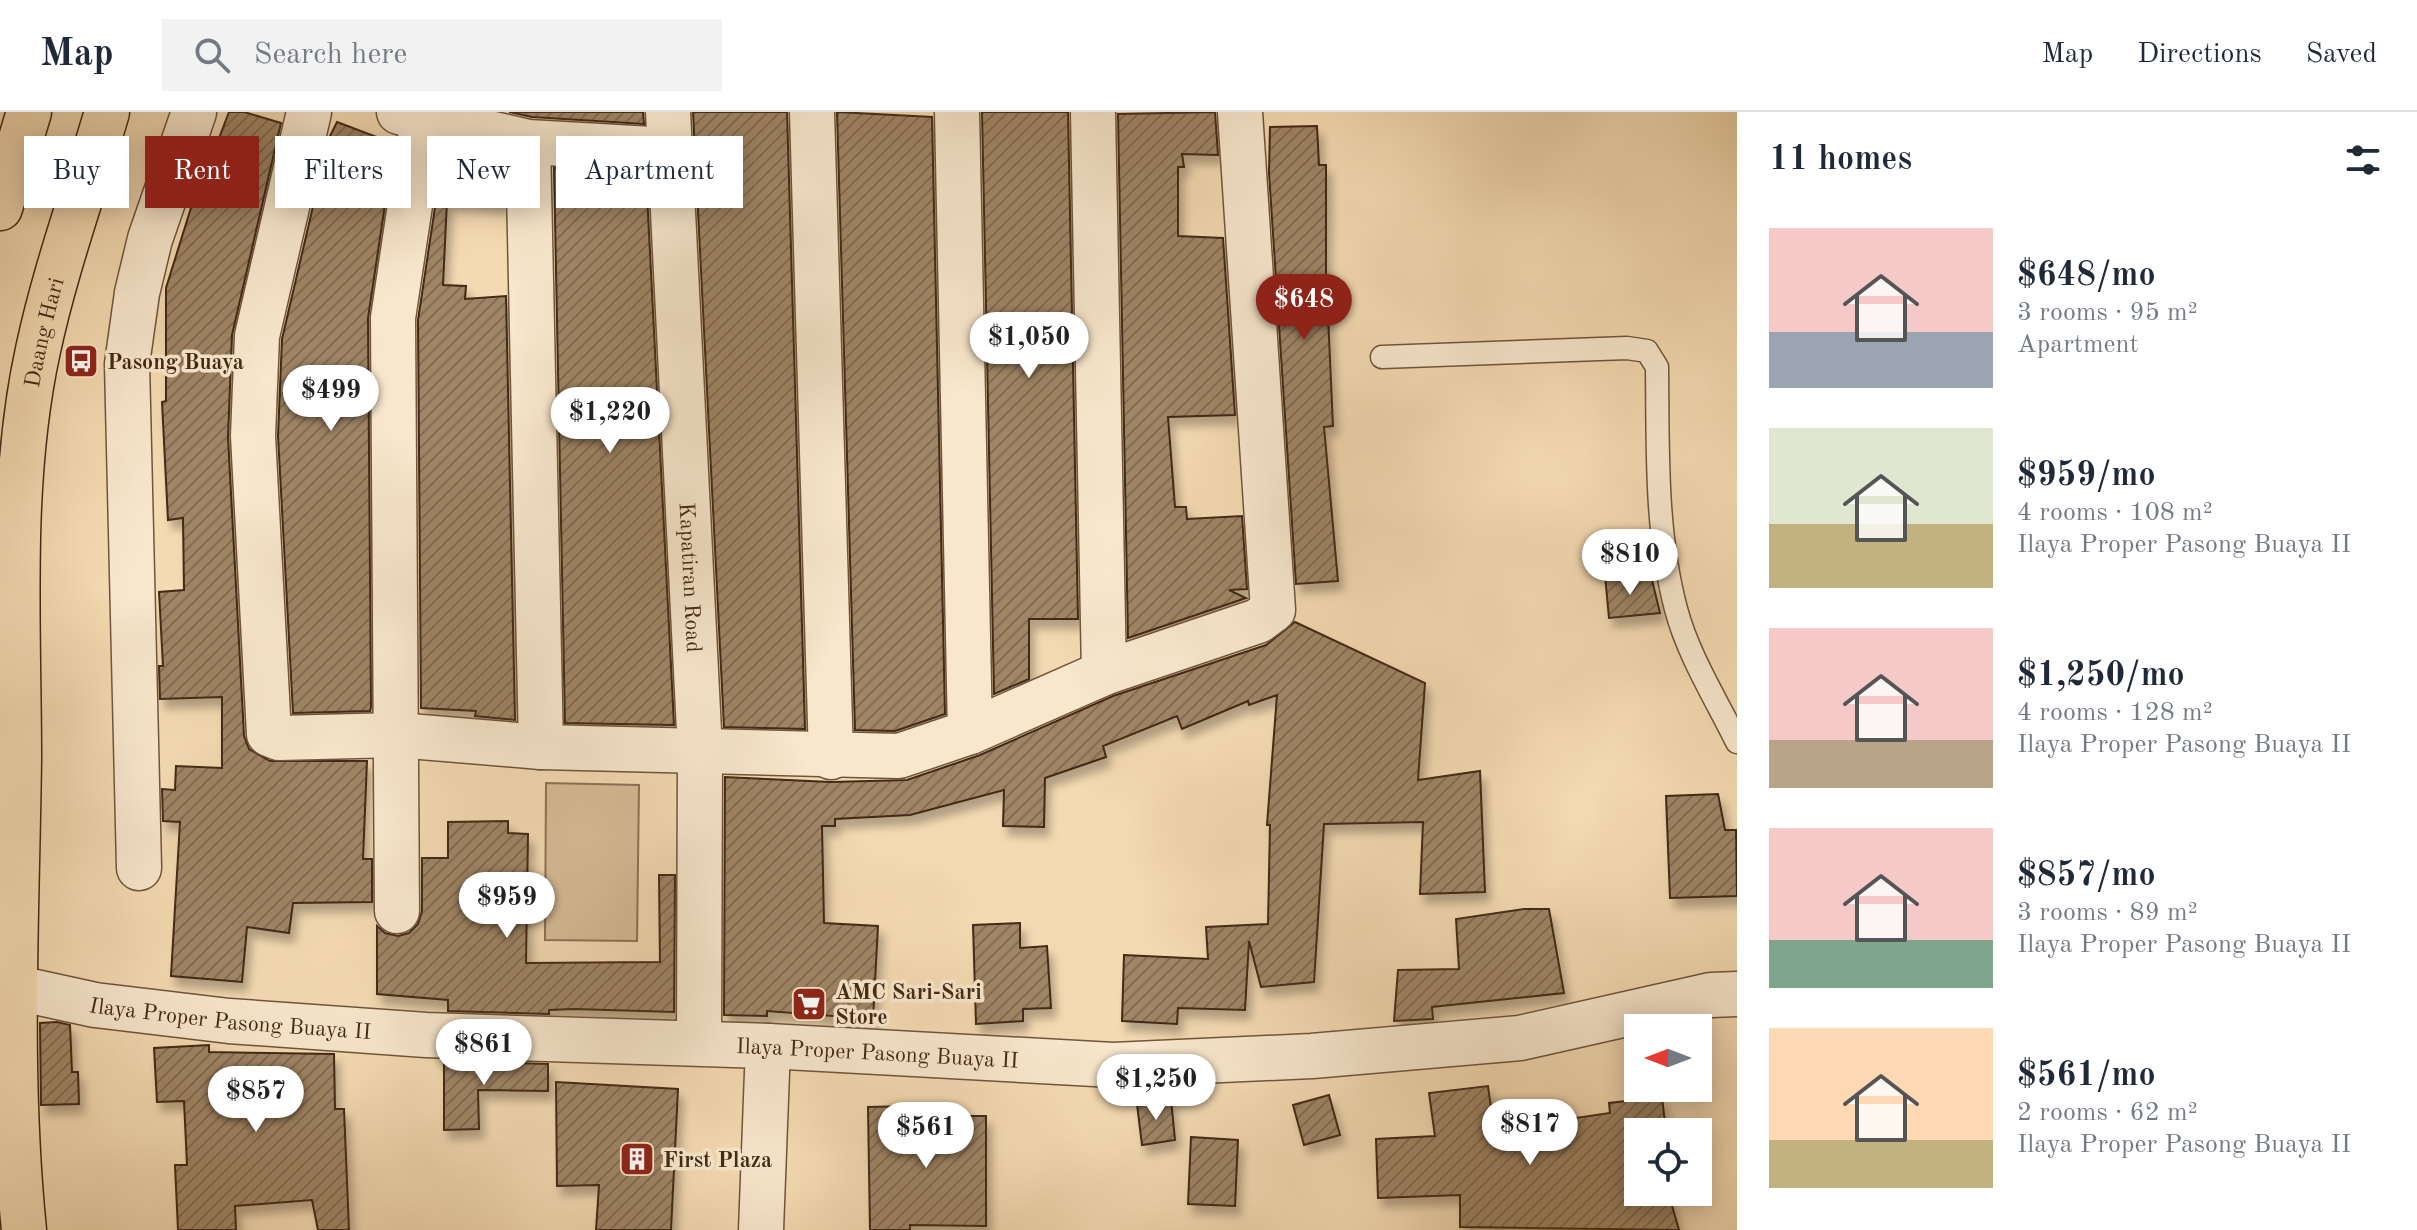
<!DOCTYPE html>
<meta charset="utf-8">
<style>
:root{--surface:#fff;--page:#f2f2f3;--text:#1f2937;--muted:#747a83;--line:#e0e1e3;--accent:#8f2418}
body{margin:0;font-family:"Old Standard TT",serif;background:var(--page);color:var(--text);height:100vh;display:flex;flex-direction:column;font-size:30px;white-space:nowrap}
*{box-sizing:border-box;margin:0}
p{font-size:26px;color:var(--muted)}
.icon{flex:none;width:44px;height:44px;fill:none;stroke:currentColor;stroke-width:2;stroke-linecap:round;stroke-linejoin:round}
.map{position:relative;flex:1;overflow:hidden}
.side{display:flex;flex-direction:column;background:var(--surface);width:680px}
.side>*{flex:none}
.top-card{position:absolute;left:24px;top:24px;width:760px;height:72px;display:flex;gap:16px}
.needle{width:52px;rotate:270deg}
.buttons{position:absolute;left:1624px;top:902px;display:grid;gap:16px}
.buttons a{display:grid;place-items:center;width:88px;height:88px;border-radius:0px;background:var(--surface);box-shadow:0 4px 20px #0003;font-size:40px}
.price{position:absolute;translate:-50% -68px;padding:0 18px;border-radius:28px;background:#fff;color:#222;font-size:26px;line-height:52px;filter:drop-shadow(0 2px 4px #0008)}
.price::after{content:'';position:absolute;left:50%;top:48px;width:24px;height:18px;margin-left:-12px;background:inherit;clip-path:polygon(0 0,100% 0,50% 100%)}
.price.current{background:var(--accent);color:#fff}
ul{padding:0;list-style:none}
li{display:flex;align-items:center;gap:24px;height:200px;padding:0 32px}
li span{display:grid;place-items:center;flex:none;width:224px;height:160px;border-radius:0px;color:#555}
li>.icon{margin-inline-start:auto}
span .icon{width:96px;height:96px;fill:#fffc;stroke-width:1}
li b{font-size:34px}
h2{display:flex;justify-content:space-between;align-items:center;height:96px;padding:0 32px;font-size:34px}
.pill{padding:0 28px;border-radius:0px;background:var(--surface);box-shadow:0 4px 20px #0003;font-size:28px;line-height:72px}
.pill.current{background:var(--accent);color:#fff}
header{display:flex;align-items:center;gap:48px;box-sizing:border-box;height:112px;padding:0 40px;background:var(--surface);border-bottom:2px solid var(--line)}
header strong{font-size:38px}
nav{display:flex;gap:44px;margin-inline-start:auto;font-size:28px}
.search{width:560px;height:72px;background:var(--page);display:flex;align-items:center;gap:20px;box-sizing:border-box;padding:0 28px;border-radius:0px;color:var(--muted);font-size:30px}
main{display:flex;flex:1;min-height:0}
.map>svg:first-child{display:block}
.grass{fill:#d6bc97;stroke:#8c7256;stroke-width:2}
.building{fill:url(#building-hatch);stroke:#432914;stroke-width:2;filter:url(#shadow)}
.lines{fill:none;stroke-linecap:round;stroke-linejoin:round}
.service-casing{stroke:#6f553c;stroke-width:25}
.minor-casing{stroke:#6f553c;stroke-width:47}
.tertiary-casing{stroke:#6f553c;stroke-width:47}
.primary-casing{stroke:#432914;stroke-width:47}
.service{stroke:#f8e7cd;stroke-width:22}
.minor{stroke:#f8e7cd;stroke-width:44}
.tertiary{stroke:#f8e7cd;stroke-width:44}
.primary{stroke:#f4dab2;stroke-width:44}
.labels{text-anchor:middle;stroke-width:7;stroke-linejoin:round;paint-order:stroke}
.street-label{font-size:22px;fill:#432914;stroke:#f8e7cd}
.poi-label{font-size:22px;font-weight:bold;fill:#432914;stroke:#f8e7cd;text-anchor:start}
</style>
<header>
<strong>Map</strong>
<div class="search"><svg class="icon" aria-label="search" viewBox="0 0 24 24"><circle cx="10" cy="10" r="6"/><path d="M15 15l6 6"/></svg>Search here</div>
<nav><a>Map</a><a>Directions</a><a>Saved</a></nav>
</header>
<main>
<div class="map">
<svg width="1737" height="1118" viewBox="0 0 1737 1118">
<defs>
<pattern id="building-hatch" width="6" height="6" patternUnits="userSpaceOnUse" patternTransform="scale(2)"><rect width="6" height="6" fill="#9f8566"/><path d="M-1 1l2-2M0 6l6-6M5 7l2-2" fill="none" stroke="#836d53"/></pattern>
<filter id="shadow"><feDropShadow dx="5" dy="9" stdDeviation="4" flood-color="#0004"/></filter>
</defs>
<rect width="100%" height="100%" fill="#f4dab2"/>
<filter id="stains"><feTurbulence type="fractalNoise" baseFrequency=".0025" numOctaves="4"/><feColorMatrix values="0 0 0 0 .2 0 0 0 0 .09 0 0 0 0 .02 0 0 0 .5 -.17"/></filter>
<radialGradient id="worn" r=".72"><stop offset=".6" stop-color="#630" stop-opacity="0"/><stop offset="1" stop-color="#630" stop-opacity=".3"/></radialGradient>
<path class="grass" d="M 546,671 L 639,673 L 637,829 L 545,828 Z"/>
<path class="building" d="M 229,0 L 244,0 L 281,11 L 232,223 L 228,325 L 244,624 L 249,637 L 270,649 L 367,649 L 363,747 L 372,747 L 372,790 L 293,791 L 289,821 L 247,815 L 242,870 L 171,864 L 180,710 L 163,709 L 162,677 L 175,678 L 176,654 L 222,656 L 222,585 L 160,587 L 159,554 L 163,554 L 159,480 L 184,478 L 183,406 L 168,408 L 162,290 L 166,289 L 166,176 L 195,83 L 197,84 Z
M 509,0 L 643,0 L 644,12 L 532,5 Z
M 693,0 L 787,0 L 805,617 L 724,615 Z
M 837,0 L 932,5 L 945,602 L 895,619 L 855,618 Z
M 982,0 L 1068,0 L 1078,507 L 1029,507 L 1029,567 L 994,582 Z
M 1215,0 L 1218,43 L 1182,42 L 1184,55 L 1178,55 L 1178,124 L 1223,126 L 1235,303 L 1168,305 L 1175,395 L 1186,395 L 1187,407 L 1242,404 L 1247,477 L 1229,478 L 1246,486 L 1128,526 L 1118,2 Z
M 337,10 L 382,27 L 369,59 L 389,66 L 368,206 L 371,595 L 370,599 L 293,601 L 278,324 L 282,227 L 329,26 Z
M 1317,14 L 1319,53 L 1326,53 L 1326,159 L 1333,314 L 1324,315 L 1338,469 L 1296,472 L 1269,61 L 1270,15 Z
M 451,41 L 503,50 L 504,92 L 447,88 L 443,173 L 466,174 L 465,187 L 506,184 L 515,608 L 475,604 L 476,599 L 421,596 L 418,208 L 437,82 L 446,85 Z
M 554,56 L 646,62 L 674,613 L 565,611 Z
M 1605,463 L 1652,468 L 1660,501 L 1609,506 Z
M 1295,510 L 1425,571 L 1418,668 L 1480,659 L 1485,780 L 1420,782 L 1423,710 L 1324,712 L 1314,870 L 1261,875 L 1249,829 L 1245,898 L 1178,896 L 1177,912 L 1122,909 L 1124,843 L 1208,847 L 1206,815 L 1268,812 L 1270,713 L 1267,713 L 1277,583 L 1249,593 L 1248,589 L 1182,617 L 1177,604 L 1103,634 L 1106,645 L 1045,666 L 1044,715 L 1003,714 L 1004,678 L 910,703 L 835,707 L 835,714 L 822,714 L 824,811 L 878,814 L 873,907 L 767,899 L 767,904 L 724,903 L 725,665 L 831,670 L 907,668 L 980,643 L 1113,584 L 1266,533 Z
M 1718,682 L 1725,718 L 1736,718 L 1737,784 L 1670,786 L 1666,684 Z
M 508,709 L 508,721 L 528,722 L 526,851 L 660,850 L 659,763 L 675,763 L 674,900 L 574,897 L 549,898 L 549,902 L 448,899 L 448,888 L 377,882 L 377,814 L 385,821 L 398,824 L 409,821 L 418,812 L 422,799 L 422,746 L 448,746 L 448,710 Z
M 1524,797 L 1549,797 L 1564,881 L 1432,895 L 1433,907 L 1394,909 L 1398,858 L 1459,857 L 1456,807 Z
M 1020,811 L 1020,836 L 1047,834 L 1051,896 L 1023,897 L 1023,909 L 976,912 L 973,813 Z
M 57,910 L 70,913 L 72,960 L 78,960 L 79,992 L 41,993 L 40,911 Z
M 209,933 L 209,940 L 334,942 L 335,997 L 344,997 L 349,1118 L 318,1118 L 312,1088 L 235,1094 L 236,1118 L 178,1118 L 175,1053 L 187,1053 L 184,989 L 157,990 L 154,936 Z
M 444,949 L 548,952 L 548,979 L 478,978 L 479,1017 L 444,1018 Z
M 556,970 L 678,977 L 671,1118 L 596,1118 L 599,1073 L 557,1074 Z
M 1488,974 L 1494,1018 L 1610,1001 L 1609,991 L 1662,985 L 1666,1020 L 1638,1020 L 1638,1080 L 1668,1080 L 1679,1118 L 1460,1115 L 1460,1083 L 1378,1086 L 1376,1027 L 1435,1024 L 1429,981 Z
M 1329,983 L 1340,1023 L 1304,1033 L 1293,993 Z
M 1171,987 L 1175,1028 L 1142,1033 L 1137,992 Z
M 908,994 L 908,1004 L 986,1004 L 986,1114 L 910,1113 L 910,1118 L 870,1118 L 868,995 Z
M 1191,1025 L 1238,1028 L 1235,1094 L 1188,1092 Z"/>
<g class="lines">
<g class="service-casing">
<path id="service" d="M 1382,245 L 1627,236 L 1647,239 L 1657,255 C 1658,335 1655,418 1676,497 C 1688,543 1716,587 1737,630"/>
</g>
<g class="minor-casing">
<g id="minor">
<path d="M 309,0 L 257,224 L 253,324 L 269,622 L 279,626 L 397,623 L 541,635 L 899,644 L 970,620 L 1104,561 L 1258,509 L 1273,498 L 1240,0"/>
<path d="M 399,0 L 528,30 L 669,38"/>
<path id="s1" d="M 668,0 L 700,639 L 699,931"/>
<path d="M 812,0 L 831,645"/>
<path d="M 957,0 L 970,620"/>
<path d="M 1093,0 L 1104,561"/>
<path d="M 528,30 L 541,635"/>
<path d="M 139,756 L 127,252 L 137,181 L 150,127 L 194,0"/>
<path d="M 397,799 L 393,206 L 423,7"/>
<path d="M 761,1118 L 768,934"/>
</g>
</g>
<g class="tertiary-casing">
<g id="tertiary">
<path id="s2" d="M 17,876 L 95,893 L 229,909 L 426,923 L 768,934 L 1113,953 L 1312,944 L 1520,926 L 1711,883 L 1737,882"/>
</g>
</g>
<g class="primary-casing">
<g id="primary">
<path d="M 0,96 L 29,0"/>
<path id="s3" d="M 24,1118 C 8,962 17,803 19,647 C 19,512 9,370 38,238 C 55,158 84,79 107,0"/>
</g>
</g>
<use href="#service" class="service"/>
<use href="#minor" class="minor"/>
<use href="#tertiary" class="tertiary"/>
<use href="#primary" class="primary"/>
</g>
<defs>
<g id="bus-square" transform="scale(1.8)"><rect x="-9" y="-9" width="18" height="18" rx="4" fill="#8f2418" stroke="#f8e7cd"/><path d="M-5-6H5V4H4V6H2V4H-2V6H-4V4H-5ZM-3.5-4V0h7V-4ZM-3.5 1.2v1.5H-2V1.2ZM2 1.2v1.5H3.5V1.2Z" fill="#fff"/></g>
<g id="supermarket-square" transform="scale(1.8)"><rect x="-9" y="-9" width="18" height="18" rx="4" fill="#8f2418" stroke="#f8e7cd"/><path d="M-6-5.5h2.5l.6 2H6L4.5 2H-2.5L-4.4-4H-6ZM-1.5 3.2a1.3 1.3 0 1 0 .1 0ZM3 3.2a1.3 1.3 0 1 0 .1 0Z" fill="#fff"/></g>
<g id="building-square" transform="scale(1.8)"><rect x="-9" y="-9" width="18" height="18" rx="4" fill="#8f2418" stroke="#f8e7cd"/><path d="M-4-6H4V6H1V3H-1V6H-4ZM-2.5-4.3h1.7v1.8h-1.7ZM.8-4.3h1.7v1.8H.8ZM-2.5-1h1.7V.8h-1.7ZM.8-1h1.7V.8H.8Z" fill="#fff"/></g>
</defs>
<g fill-rule="evenodd">
<use href="#bus-square" x="81" y="249"/>
<use href="#supermarket-square" x="809" y="892"/>
<use href="#building-square" x="637" y="1047"/>
</g>
<g class="labels">
<g class="street-label">
<text dy="8" stroke="none"><textPath href="#s3" startOffset="900">Daang Hari</textPath></text>
<text dy="8" stroke="none"><textPath href="#s1" startOffset="466">Kapatiran Road</textPath></text>
<text dy="8" stroke="none"><textPath href="#s2" startOffset="216">Ilaya Proper Pasong Buaya II</textPath></text>
<text dy="8" stroke="none"><textPath href="#s2" startOffset="864">Ilaya Proper Pasong Buaya II</textPath></text>
</g>
<g class="poi-label">
<text x="107" y="257">Pasong Buaya</text>
<text x="835" y="887">AMC Sari-Sari<tspan x="835" dy="25">Store</tspan></text>
<text x="663" y="1055">First Plaza</text>
</g>
</g>
<rect width="100%" height="100%" filter="url(#stains)"/>
<rect width="100%" height="100%" fill="url(#worn)"/>
</svg>
<div class="buttons">
<a><svg class="needle" viewBox="-14 -14 28 28"><path d="M0-13l5 13h-10z" fill="#e53935"/><path d="M0 13l5-13h-10z" fill="#747a83"/></svg></a>
<a><svg class="icon" aria-label="locate" viewBox="0 0 24 24"><circle cx="12" cy="12" r="6"/><path d="M12 2v4M12 18v4M2 12h4M18 12h4"/></svg></a>
</div>
<b class="price current" style="left:1304px;top:230px">$648</b>
<b class="price" style="left:1029px;top:268px">$1,050</b>
<b class="price" style="left:331px;top:321px">$499</b>
<b class="price" style="left:610px;top:343px">$1,220</b>
<b class="price" style="left:1630px;top:485px">$810</b>
<b class="price" style="left:507px;top:828px">$959</b>
<b class="price" style="left:484px;top:975px">$861</b>
<b class="price" style="left:1156px;top:1010px">$1,250</b>
<b class="price" style="left:256px;top:1022px">$857</b>
<b class="price" style="left:1530px;top:1055px">$817</b>
<b class="price" style="left:926px;top:1058px">$561</b>
<div class="top-card">
<a class="pill">Buy</a>
<a class="pill current">Rent</a>
<a class="pill">Filters</a>
<a class="pill">New</a>
<a class="pill">Apartment</a>
</div>
</div>
<section class="side">
<h2>11 homes<svg class="icon" aria-label="filters" viewBox="0 0 24 24"><path d="M4 7h16M4 17h16"/><circle cx="9" cy="7" r="2"/><circle cx="15" cy="17" r="2"/></svg></h2>
<ul>
<li><span style="background:linear-gradient(#f6c9c9 65%,#9aa5b1 0)"><svg class="icon" aria-label="home" viewBox="0 0 24 24"><path d="M3 11l9-7 9 7M6 9v11h12V9"/></svg></span><div><b>$648/mo</b><p>3 rooms · 95 m²</p><p>Apartment</p></div></li>
<li><span style="background:linear-gradient(#dfe7d0 60%,#c2b280 0)"><svg class="icon" aria-label="home" viewBox="0 0 24 24"><path d="M3 11l9-7 9 7M6 9v11h12V9"/></svg></span><div><b>$959/mo</b><p>4 rooms · 108 m²</p><p>Ilaya Proper Pasong Buaya II</p></div></li>
<li><span style="background:linear-gradient(#f6c9c9 70%,#b9a48a 0)"><svg class="icon" aria-label="home" viewBox="0 0 24 24"><path d="M3 11l9-7 9 7M6 9v11h12V9"/></svg></span><div><b>$1,250/mo</b><p>4 rooms · 128 m²</p><p>Ilaya Proper Pasong Buaya II</p></div></li>
<li><span style="background:linear-gradient(#f6c9c9 70%,#7fa58c 0)"><svg class="icon" aria-label="home" viewBox="0 0 24 24"><path d="M3 11l9-7 9 7M6 9v11h12V9"/></svg></span><div><b>$857/mo</b><p>3 rooms · 89 m²</p><p>Ilaya Proper Pasong Buaya II</p></div></li>
<li><span style="background:linear-gradient(#ffd9b3 70%,#c2b280 0)"><svg class="icon" aria-label="home" viewBox="0 0 24 24"><path d="M3 11l9-7 9 7M6 9v11h12V9"/></svg></span><div><b>$561/mo</b><p>2 rooms · 62 m²</p><p>Ilaya Proper Pasong Buaya II</p></div></li>
</ul>
</section>
</main>
